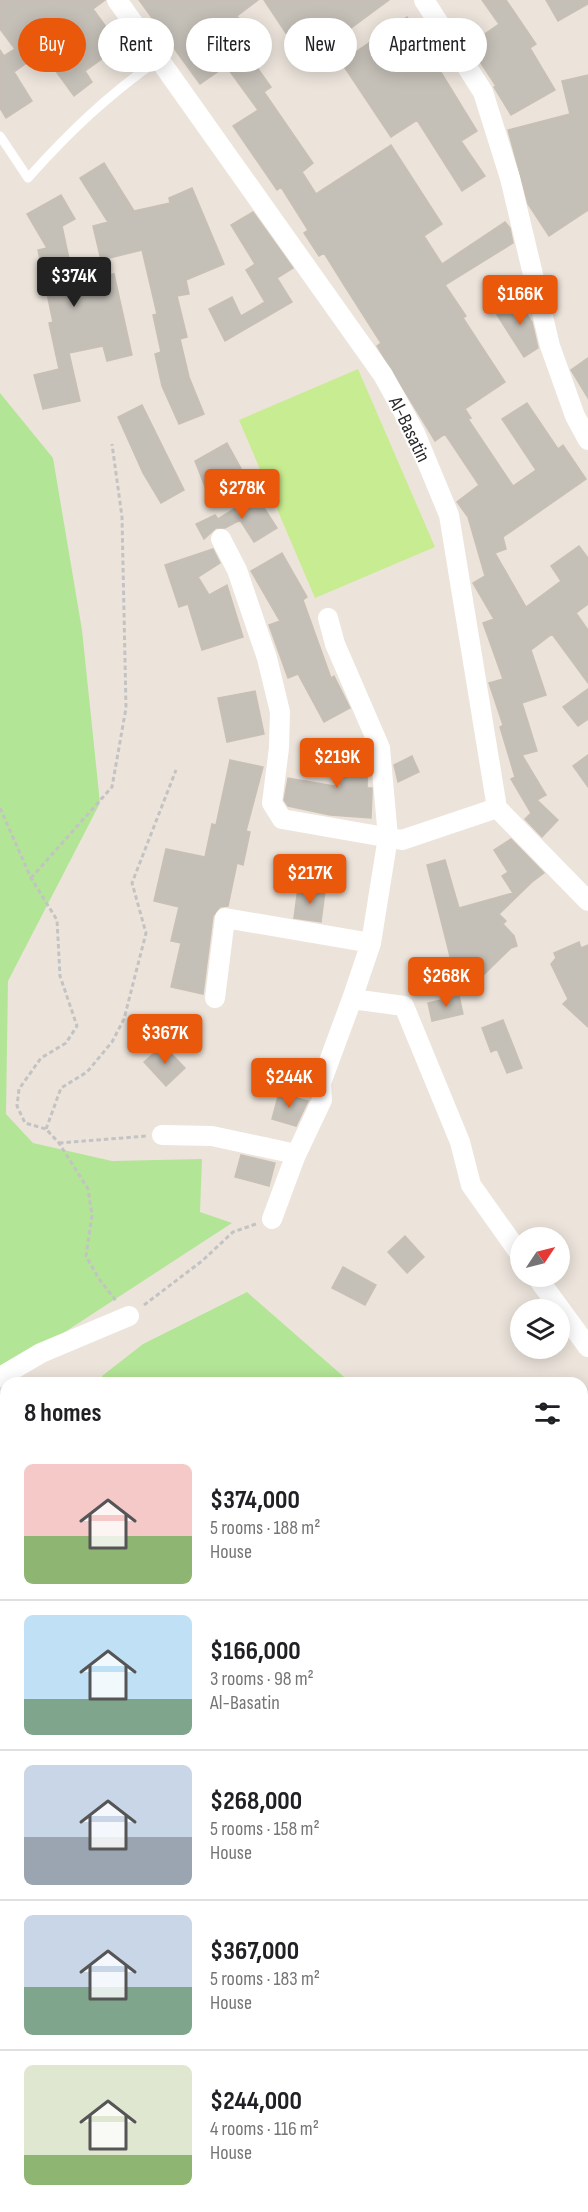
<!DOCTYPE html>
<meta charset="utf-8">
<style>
:root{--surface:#fff;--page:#f2f2f2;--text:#202124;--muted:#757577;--line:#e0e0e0;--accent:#ea580c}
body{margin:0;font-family:"Sofia Sans Condensed",sans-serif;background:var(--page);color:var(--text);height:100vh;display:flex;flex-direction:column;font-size:22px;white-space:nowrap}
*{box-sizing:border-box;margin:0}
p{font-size:20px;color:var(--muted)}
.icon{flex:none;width:33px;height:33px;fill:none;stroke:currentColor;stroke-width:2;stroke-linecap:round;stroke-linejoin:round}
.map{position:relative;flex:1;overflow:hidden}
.details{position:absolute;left:0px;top:1377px;width:588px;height:836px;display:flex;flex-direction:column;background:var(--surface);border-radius:18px 18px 0 0;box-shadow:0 3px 15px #0003}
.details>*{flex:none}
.top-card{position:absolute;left:18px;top:18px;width:552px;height:54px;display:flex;gap:12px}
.needle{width:39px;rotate:55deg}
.controls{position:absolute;left:510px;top:1227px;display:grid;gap:12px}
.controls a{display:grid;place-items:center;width:60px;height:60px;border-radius:50%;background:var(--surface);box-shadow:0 3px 15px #0003;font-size:30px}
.price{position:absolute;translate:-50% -51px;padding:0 14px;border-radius:6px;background:var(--accent);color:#fff;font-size:20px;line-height:39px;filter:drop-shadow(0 2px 3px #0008)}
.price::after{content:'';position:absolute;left:50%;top:36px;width:18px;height:14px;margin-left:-9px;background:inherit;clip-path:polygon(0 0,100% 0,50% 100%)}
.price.active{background:#222;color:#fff}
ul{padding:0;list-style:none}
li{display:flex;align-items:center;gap:18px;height:150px;padding:0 24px}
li+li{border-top:2px solid var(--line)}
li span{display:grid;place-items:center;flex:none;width:168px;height:120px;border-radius:9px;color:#555}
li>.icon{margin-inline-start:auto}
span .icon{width:72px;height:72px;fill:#fffc;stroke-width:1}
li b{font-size:26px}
h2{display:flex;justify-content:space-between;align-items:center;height:72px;padding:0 24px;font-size:26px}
.chip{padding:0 21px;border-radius:27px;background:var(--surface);box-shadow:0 3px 15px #0003;font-size:21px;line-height:54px}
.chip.active{background:var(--accent);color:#fff}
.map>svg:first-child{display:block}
.green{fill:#b3e596}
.pitch{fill:#c8ec91}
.building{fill:#c4bfb7;stroke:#c8c0b5;stroke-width:1.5}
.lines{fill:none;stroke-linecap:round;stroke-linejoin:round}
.path{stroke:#c3c3c3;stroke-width:3;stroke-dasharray:4.5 3;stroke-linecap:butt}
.service{stroke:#fff;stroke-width:9}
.minor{stroke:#fff;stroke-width:20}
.secondary{stroke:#fff;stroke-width:27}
.trunk{stroke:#fab256;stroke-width:32}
.labels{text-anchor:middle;stroke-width:4.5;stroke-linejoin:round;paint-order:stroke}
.street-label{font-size:20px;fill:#2a2a2a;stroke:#fff}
</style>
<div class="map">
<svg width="588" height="2212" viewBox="0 0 588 2212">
<rect width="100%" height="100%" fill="#ece4db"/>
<path class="green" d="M 0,393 L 53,458 L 82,630 L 100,803 L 8,981 L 6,1114 L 33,1143 L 112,1161 L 202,1159 L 200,1212 L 232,1223 L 5,1371 L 0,1382 Z
M 247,1292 L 351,1383 L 103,1383 L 102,1376 L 143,1344 Z
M 0,1469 L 6,1477 L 6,2206 L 26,2207 L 21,2212 L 0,2212 Z"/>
<path class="pitch" d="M 358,369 L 435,547 L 315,598 L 239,420 Z"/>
<path class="building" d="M 0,0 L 105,0 L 93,9 L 120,46 L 85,71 L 92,82 L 74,96 L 42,52 L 14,72 L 32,101 L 6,118 L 0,108 L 0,50 L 4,56 L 15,49 L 0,29 Z
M 139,0 L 258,0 L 237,16 L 260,47 L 249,56 L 271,87 L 264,92 L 313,163 L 302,172 L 316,194 L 391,145 L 442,224 L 424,236 L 442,264 L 505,222 L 510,228 L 513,243 L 445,285 L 466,316 L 463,318 L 505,382 L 465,409 L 471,418 L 468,419 L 513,486 L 536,470 L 502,419 L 527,403 L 558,449 L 563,445 L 586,479 L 503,537 L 506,549 L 495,553 L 526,607 L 561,581 L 551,566 L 579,546 L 588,558 L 588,604 L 576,613 L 588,630 L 588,683 L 552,634 L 531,650 L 546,695 L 522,703 L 537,751 L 522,755 L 546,795 L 537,800 L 558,820 L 542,837 L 525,819 L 531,813 L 511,779 L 515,777 L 500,727 L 503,725 L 489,683 L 503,679 L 483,623 L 494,619 L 473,583 L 485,576 L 468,517 L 457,502 L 479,485 L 445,434 L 435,441 L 377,346 L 381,343 L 344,285 L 324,253 L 319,256 L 304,233 L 308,230 L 281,187 L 277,190 L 233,126 L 258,110 L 226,66 L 200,84 Z
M 264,0 L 389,0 L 305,62 Z
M 482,0 L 506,0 L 536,44 L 530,48 L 555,90 L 511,115 L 494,87 L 496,86 L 469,45 L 499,24 Z
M 546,0 L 588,0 L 588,4 L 558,21 Z
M 407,17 L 477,131 L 461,141 L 485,176 L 462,191 L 417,120 L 391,137 L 341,62 Z
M 588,75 L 588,210 L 549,236 L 528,204 L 508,130 L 570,114 L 562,81 Z
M 104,163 L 134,211 L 170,203 L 169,198 L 192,188 L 224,264 L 186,280 L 189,294 L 177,296 L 187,337 L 180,339 L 189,377 L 204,414 L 179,424 L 162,386 L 155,354 L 161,352 L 153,315 L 157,314 L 142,250 L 101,260 L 93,226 L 108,222 L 80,178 Z
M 61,195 L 75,219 L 62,226 L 74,282 L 114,274 L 132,355 L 107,361 L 103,346 L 69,353 L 80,401 L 43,409 L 34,375 L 59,369 L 49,323 L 53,322 L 38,250 L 47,248 L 27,214 Z
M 253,212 L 293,268 L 277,278 L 292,302 L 225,341 L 209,309 L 232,297 L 241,316 L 265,302 L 246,270 L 255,264 L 231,225 Z
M 525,296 L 529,311 L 526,313 L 532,322 L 538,348 L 524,357 L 497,315 Z
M 588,358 L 588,398 L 571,370 Z
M 142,405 L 184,490 L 161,503 L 143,473 L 118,417 Z
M 227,443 L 244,474 L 208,494 L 195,461 Z
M 256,495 L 277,528 L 254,542 L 240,520 L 225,528 L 216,528 L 204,539 L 196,524 L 215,515 L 218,519 Z
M 213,549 L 220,563 L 198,577 L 209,595 L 227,585 L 243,637 L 202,650 L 188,604 L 179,607 L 165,565 Z
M 282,553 L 307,597 L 303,600 L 331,678 L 334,676 L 350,708 L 324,722 L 298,674 L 288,678 L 269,625 L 280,621 L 251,571 Z
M 588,689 L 588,719 L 578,726 L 563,707 Z
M 255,691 L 264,734 L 227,742 L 218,698 Z
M 341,747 L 367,748 L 368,750 L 367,788 L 372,788 L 372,793 L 371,818 L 330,815 L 288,806 L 284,800 L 288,778 L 340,787 Z
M 588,755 L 588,787 L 573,766 Z
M 412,756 L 419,772 L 398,782 L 394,765 Z
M 230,760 L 263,767 L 246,831 L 250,832 L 243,865 L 237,863 L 228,906 L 220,907 L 213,916 L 203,994 L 171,987 L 181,943 L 171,941 L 179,907 L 154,901 L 166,849 L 205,857 L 212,824 L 216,825 Z
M 511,839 L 544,873 L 532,882 L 499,914 L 506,921 L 503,924 L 514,936 L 517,946 L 511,948 L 475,983 L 458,988 L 427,865 L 445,860 L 459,908 L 513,893 L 502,876 L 508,872 L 494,850 Z
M 298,888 L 325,891 L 321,922 L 294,918 Z
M 579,942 L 581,948 L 588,945 L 588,1027 L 563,1004 L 568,999 L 551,964 L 556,958 L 554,953 Z
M 459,996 L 463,1014 L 432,1021 L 428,1003 Z
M 503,1020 L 522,1068 L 507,1073 L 497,1049 L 491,1052 L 482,1028 Z
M 163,1045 L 185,1068 L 166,1086 L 144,1062 Z
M 279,1093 L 308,1101 L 296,1126 L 272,1119 Z
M 241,1155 L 275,1163 L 269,1186 L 235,1177 Z
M 405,1236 L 424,1257 L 407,1273 L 388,1252 Z
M 343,1267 L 376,1285 L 365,1305 L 332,1288 Z"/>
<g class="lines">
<path class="path" d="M 0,808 L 31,878 L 57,920 L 60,976 L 77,1026 L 66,1043 L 41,1058 L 19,1089 L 17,1106 L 25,1123 L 46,1129 L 59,1143 L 88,1189 L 92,1215 L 86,1256 L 99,1279 L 117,1302
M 31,878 L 112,787 L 126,708 L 122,517 L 112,444
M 46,1129 L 61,1088 L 87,1072 L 112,1042 L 124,1019 L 146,933 L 132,883 L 176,770
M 59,1143 L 147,1136
M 144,1305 L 202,1261 L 233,1232 L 256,1224
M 582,1908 L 588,1904"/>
<path class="service" d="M 0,136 L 28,178 C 70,131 107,96 159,59"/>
<path class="minor" d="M 117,0 L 383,375 L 415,433 L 449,515 L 497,808 L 588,901
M 424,0 L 483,92 L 510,178 L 550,346 L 575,416 L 588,440
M 221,539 L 237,570 L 267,658 L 280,712 L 279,748 L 272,803 L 282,819 L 402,840 L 497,808
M 328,618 L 335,644 L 380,748 L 388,837 L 371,943 L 352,999 L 404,1006 L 460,1142 L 471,1185 L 520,1254
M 215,998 L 225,918 L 371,943
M 162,1135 L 212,1136 L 296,1154
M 272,1219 L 295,1157 L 322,1100 L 321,1083 L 352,999
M 536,1276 L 588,1347
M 0,1377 L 41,1353 L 129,1316"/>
<path class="secondary" d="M 582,1789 L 588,1783
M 205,2212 L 210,2206"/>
<path class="trunk" d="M 582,1652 L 588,1646
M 582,1712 L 588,1705
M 68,2212 L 74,2206
M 117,2212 L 122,2206"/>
</g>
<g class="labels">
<g class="street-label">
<text transform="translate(410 429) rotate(64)" y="7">Al-Basatin</text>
</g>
</g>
</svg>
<div class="controls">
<a><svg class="needle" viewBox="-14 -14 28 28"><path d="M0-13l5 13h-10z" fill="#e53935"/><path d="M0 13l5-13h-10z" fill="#757577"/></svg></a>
<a><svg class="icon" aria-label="layers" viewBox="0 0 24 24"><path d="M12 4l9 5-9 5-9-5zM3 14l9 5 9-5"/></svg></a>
</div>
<b class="price active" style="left:74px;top:308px">$374K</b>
<b class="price" style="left:520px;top:326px">$166K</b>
<b class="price" style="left:242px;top:520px">$278K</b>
<b class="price" style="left:337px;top:789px">$219K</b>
<b class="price" style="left:310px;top:905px">$217K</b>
<b class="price" style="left:446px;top:1008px">$268K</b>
<b class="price" style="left:165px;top:1065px">$367K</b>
<b class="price" style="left:289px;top:1109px">$244K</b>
<div class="top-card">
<a class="chip active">Buy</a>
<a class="chip">Rent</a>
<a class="chip">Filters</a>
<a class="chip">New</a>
<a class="chip">Apartment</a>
</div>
<section class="details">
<h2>8 homes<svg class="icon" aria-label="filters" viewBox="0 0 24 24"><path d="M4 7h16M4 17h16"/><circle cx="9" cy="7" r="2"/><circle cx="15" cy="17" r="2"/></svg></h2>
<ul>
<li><span style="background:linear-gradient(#f6c9c9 60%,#8fb573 0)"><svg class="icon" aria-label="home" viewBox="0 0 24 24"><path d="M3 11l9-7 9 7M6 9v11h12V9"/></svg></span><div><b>$374,000</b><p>5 rooms · 188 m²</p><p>House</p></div></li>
<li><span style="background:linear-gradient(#bfe0f5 70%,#7fa58c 0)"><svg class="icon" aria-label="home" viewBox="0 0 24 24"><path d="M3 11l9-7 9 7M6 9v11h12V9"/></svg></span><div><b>$166,000</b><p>3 rooms · 98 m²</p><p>Al-Basatin</p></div></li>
<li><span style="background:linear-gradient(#c9d6e8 60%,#9aa5b1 0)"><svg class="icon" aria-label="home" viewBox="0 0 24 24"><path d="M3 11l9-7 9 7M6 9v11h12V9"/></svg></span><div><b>$268,000</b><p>5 rooms · 158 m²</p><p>House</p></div></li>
<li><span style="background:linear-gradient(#c9d6e8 60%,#7fa58c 0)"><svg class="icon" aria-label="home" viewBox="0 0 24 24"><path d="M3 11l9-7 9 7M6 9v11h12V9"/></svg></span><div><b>$367,000</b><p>5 rooms · 183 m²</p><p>House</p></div></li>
<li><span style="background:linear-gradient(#dfe7d0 75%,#8fb573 0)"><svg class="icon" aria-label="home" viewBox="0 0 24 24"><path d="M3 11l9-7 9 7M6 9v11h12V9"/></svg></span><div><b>$244,000</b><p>4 rooms · 116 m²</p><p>House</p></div></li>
</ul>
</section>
</div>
